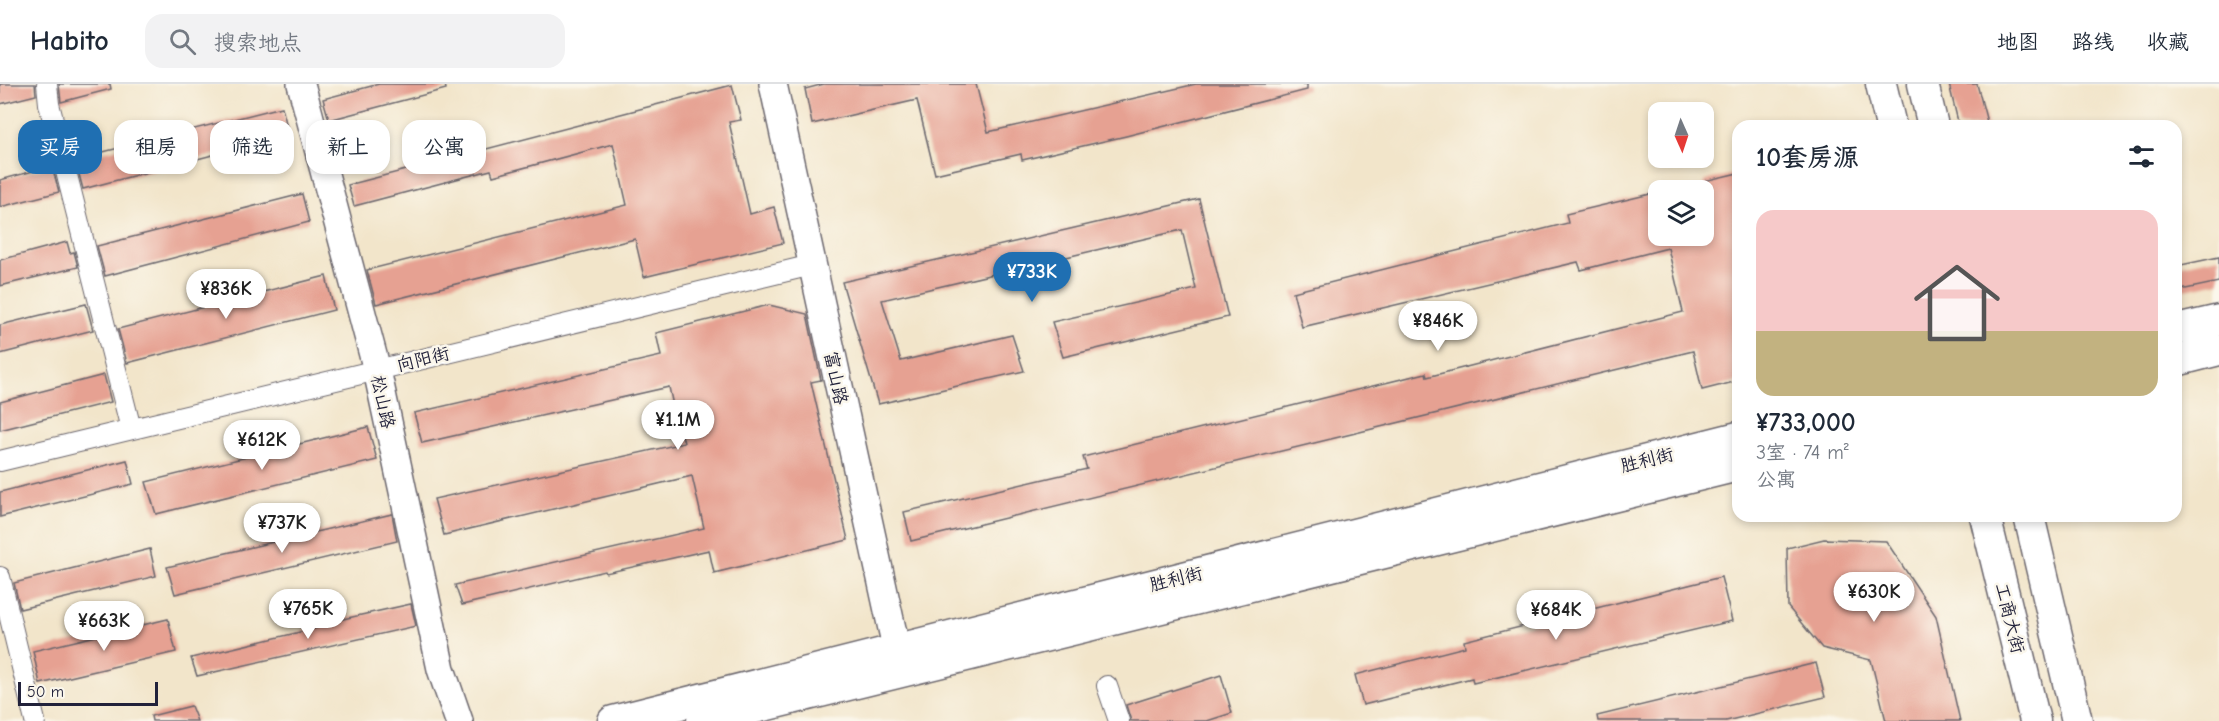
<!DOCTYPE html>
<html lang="zh">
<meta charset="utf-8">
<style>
:root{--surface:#fff;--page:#f2f2f3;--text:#1f2937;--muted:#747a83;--line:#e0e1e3;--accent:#1f6fb2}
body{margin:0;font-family:"Comic Neue","LXGW WenKai TC",sans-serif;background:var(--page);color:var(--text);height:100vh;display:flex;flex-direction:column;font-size:22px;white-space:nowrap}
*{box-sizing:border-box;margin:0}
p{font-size:20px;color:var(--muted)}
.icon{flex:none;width:33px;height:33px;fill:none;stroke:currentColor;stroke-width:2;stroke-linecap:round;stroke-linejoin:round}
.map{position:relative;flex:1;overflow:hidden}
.sheet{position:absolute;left:1732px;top:36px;width:450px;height:402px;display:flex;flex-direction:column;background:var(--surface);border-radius:18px;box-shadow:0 3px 9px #0003}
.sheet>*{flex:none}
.guide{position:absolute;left:18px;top:36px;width:570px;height:54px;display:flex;gap:12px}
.needle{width:39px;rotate:177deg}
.buttons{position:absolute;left:1648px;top:18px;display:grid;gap:12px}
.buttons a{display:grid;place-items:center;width:66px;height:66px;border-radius:12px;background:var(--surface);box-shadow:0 3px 9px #0003;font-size:30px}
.scale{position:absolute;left:18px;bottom:15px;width:140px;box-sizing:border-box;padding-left:6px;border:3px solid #22223b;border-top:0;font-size:16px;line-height:21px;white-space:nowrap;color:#22223b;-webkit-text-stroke:4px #fbf7ec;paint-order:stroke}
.price{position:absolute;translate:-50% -51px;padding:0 14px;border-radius:21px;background:#fff;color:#222;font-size:20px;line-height:39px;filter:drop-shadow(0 2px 3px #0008)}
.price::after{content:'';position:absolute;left:50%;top:36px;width:18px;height:14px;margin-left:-9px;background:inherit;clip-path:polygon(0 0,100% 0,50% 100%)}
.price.active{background:var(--accent);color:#fff}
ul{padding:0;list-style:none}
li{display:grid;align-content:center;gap:12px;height:318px;padding:0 24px}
li span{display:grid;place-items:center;height:186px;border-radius:18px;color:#555}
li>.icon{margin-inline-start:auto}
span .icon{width:108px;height:108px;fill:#fffc;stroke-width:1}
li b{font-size:26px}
h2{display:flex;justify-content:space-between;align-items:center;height:72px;padding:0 24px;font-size:26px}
.pill{padding:0 21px;border-radius:18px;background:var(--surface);box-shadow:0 3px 9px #0003;font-size:21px;line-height:54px}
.pill.active{background:var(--accent);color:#fff}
header{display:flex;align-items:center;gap:36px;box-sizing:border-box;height:84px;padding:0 30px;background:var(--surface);border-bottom:2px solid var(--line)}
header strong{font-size:28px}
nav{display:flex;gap:33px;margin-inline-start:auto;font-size:21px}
.search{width:420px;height:54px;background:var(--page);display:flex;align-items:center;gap:15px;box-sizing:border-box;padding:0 21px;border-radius:18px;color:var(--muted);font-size:22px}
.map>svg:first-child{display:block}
.building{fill:#e6a192}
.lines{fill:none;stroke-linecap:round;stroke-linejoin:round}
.street-casing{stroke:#6b666d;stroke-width:22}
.secondary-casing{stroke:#6b666d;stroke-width:30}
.primary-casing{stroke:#6b666d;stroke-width:33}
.street{stroke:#fff;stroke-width:20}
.secondary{stroke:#fff;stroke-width:27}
.primary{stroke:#fff;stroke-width:30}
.labels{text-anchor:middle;stroke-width:5;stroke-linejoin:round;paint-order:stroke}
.street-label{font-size:18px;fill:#22223b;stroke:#fbf7ec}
</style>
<header>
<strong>Habito</strong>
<div class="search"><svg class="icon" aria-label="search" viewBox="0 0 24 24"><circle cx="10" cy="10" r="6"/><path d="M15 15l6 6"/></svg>搜索地点</div>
<nav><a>地图</a><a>路线</a><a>收藏</a></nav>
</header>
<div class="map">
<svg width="2219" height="637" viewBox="0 0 2219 637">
<rect width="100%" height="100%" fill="#fbf7ec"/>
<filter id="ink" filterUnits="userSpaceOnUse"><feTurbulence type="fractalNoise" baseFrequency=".0167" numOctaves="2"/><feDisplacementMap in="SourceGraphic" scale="12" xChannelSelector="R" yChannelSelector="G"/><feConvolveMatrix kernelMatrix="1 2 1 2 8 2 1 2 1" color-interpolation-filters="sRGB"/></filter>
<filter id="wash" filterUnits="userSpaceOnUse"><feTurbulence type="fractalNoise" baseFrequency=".008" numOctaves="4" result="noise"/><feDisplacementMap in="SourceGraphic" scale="24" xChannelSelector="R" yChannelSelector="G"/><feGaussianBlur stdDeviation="1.35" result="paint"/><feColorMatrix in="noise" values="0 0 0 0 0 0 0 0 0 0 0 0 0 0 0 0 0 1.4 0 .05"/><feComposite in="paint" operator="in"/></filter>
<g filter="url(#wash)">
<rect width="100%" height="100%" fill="#f2e5ca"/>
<g id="blocks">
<path class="building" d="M 0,0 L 35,0 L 36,11 L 0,20 Z
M 59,0 L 110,0 L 111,5 L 61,18 Z
M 379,0 L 445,0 L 446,5 L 329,36 L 323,15 Z
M 824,0 L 976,0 L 988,48 L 1196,0 L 1307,0 L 1307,6 L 1126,52 L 1022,76 L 1021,70 L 935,90 L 917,16 L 812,40 L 805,5 Z
M 1949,0 L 1977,0 L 1988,42 L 1959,42 Z
M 732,1 L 741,36 L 729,38 L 750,130 L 774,123 L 783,159 L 644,193 L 635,155 L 376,220 L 367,186 L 627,121 L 613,60 L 493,92 L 491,86 L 354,122 L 348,101 Z
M 282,23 L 289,51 L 83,105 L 75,75 Z
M 52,82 L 59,108 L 0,123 L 0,96 Z
M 1738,89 L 1738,297 L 1702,306 L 1693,267 L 911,457 L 904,428 L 1087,385 L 1083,373 L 1426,289 L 1427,293 L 1683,228 L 1668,164 L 1581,186 L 1578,178 L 1302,243 L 1293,208 L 1568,139 L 1566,130 L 1659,108 L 1659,152 L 1704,152 L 1704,97 Z
M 302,110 L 309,138 L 105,192 L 97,162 Z
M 1199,115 L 1228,233 L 1063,273 L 1052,238 L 1196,205 L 1182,146 L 882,216 L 901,277 L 1012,251 L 1024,287 L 878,320 L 842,198 Z
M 67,158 L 70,169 L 74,168 L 78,183 L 0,202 L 0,176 Z
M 2219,173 L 2219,198 L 2176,207 L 2176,182 Z
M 326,192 L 334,226 L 127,279 L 118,245 Z
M 86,220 L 93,246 L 0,270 L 0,241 Z
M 769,221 L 807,230 L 821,296 L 811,298 L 848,456 L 714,489 L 709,466 L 606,489 L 605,487 L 462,521 L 455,501 L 704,444 L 692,392 L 444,451 L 434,415 L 684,359 L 677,330 L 675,331 L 669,303 L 422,359 L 414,329 L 661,272 L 656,249 Z
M 104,291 L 111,318 L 0,346 L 0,318 Z
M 368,343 L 377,376 L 156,430 L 146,398 Z
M 127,376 L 133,400 L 0,433 L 0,408 Z
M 392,430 L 397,457 L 175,510 L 167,483 Z
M 1824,455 L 1886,457 L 1936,532 L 1960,637 L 1886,637 L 1871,576 L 1822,564 L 1788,523 L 1787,464 Z
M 150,465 L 156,492 L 20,525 L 14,499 Z
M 1721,493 L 1732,537 L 1473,599 L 1472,594 L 1363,621 L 1355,591 L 1465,563 L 1464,557 Z
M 411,520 L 416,542 L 197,592 L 191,574 L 317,544 L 316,541 Z
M 168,535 L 176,568 L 40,600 L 33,567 Z
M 1816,579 L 1825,613 L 1726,637 L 1598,637 L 1597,632 Z
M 1221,591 L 1232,629 L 1207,637 L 1131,637 L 1126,621 Z
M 191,622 L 197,637 L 152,637 L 151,632 Z"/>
</g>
</g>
<g filter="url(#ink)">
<use href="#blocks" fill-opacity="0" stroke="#6b666d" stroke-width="1.5"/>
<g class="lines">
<g class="street-casing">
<path id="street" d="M 47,0 L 49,20 L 131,345
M 0,377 L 812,181
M 0,493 L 35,637
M 1107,602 L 1119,637"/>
</g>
<g class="secondary-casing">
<path id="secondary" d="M 301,0 L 377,286 L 441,585 L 459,637
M 773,0 L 901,586"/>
</g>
<g class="primary-casing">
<path id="primary" d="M 1881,0 L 1891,42
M 1923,0 L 1933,42
M 2176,246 L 2219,236
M 2176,277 L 2219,266
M 1985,432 L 2035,637
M 2029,432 L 2077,637
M 613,637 L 1738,353
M 702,637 L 1738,382"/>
</g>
<use href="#street" class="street"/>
<use href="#secondary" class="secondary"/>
<use href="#primary" class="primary"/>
</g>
</g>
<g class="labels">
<g class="street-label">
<text transform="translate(423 275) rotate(-14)" y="6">向阳街</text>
<text transform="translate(836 294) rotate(78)" y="6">富山路</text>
<text transform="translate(383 318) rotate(78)" y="6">松山路</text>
<text transform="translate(1647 376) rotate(-14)" y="6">胜利街</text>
<text transform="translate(1176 495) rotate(-14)" y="6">胜利街</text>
<text transform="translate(2010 534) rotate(76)" y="6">工商大街</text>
</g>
</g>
</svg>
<div class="buttons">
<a><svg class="needle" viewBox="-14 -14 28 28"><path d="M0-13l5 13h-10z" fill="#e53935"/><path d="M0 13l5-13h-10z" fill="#747a83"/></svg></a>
<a><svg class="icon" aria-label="layers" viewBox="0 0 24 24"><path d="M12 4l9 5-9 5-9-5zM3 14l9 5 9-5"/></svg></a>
</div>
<div class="scale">50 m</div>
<b class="price active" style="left:1032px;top:219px">¥733K</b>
<b class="price" style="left:226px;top:236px">¥836K</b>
<b class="price" style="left:1438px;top:268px">¥846K</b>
<b class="price" style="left:678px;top:367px">¥1.1M</b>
<b class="price" style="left:262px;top:387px">¥612K</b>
<b class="price" style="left:282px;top:470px">¥737K</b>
<b class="price" style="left:1874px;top:539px">¥630K</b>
<b class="price" style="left:308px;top:556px">¥765K</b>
<b class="price" style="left:1556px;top:557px">¥684K</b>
<b class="price" style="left:104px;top:568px">¥663K</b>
<div class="guide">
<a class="pill active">买房</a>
<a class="pill">租房</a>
<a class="pill">筛选</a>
<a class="pill">新上</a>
<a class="pill">公寓</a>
</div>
<section class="sheet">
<h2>10套房源<svg class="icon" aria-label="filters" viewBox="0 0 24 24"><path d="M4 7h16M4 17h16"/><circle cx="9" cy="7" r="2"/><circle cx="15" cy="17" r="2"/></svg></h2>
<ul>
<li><span style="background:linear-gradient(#f6c9c9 65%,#c2b280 0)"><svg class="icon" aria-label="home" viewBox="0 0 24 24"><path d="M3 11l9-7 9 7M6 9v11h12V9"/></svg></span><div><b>¥733,000</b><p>3室 · 74 m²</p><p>公寓</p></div></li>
</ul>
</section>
</div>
